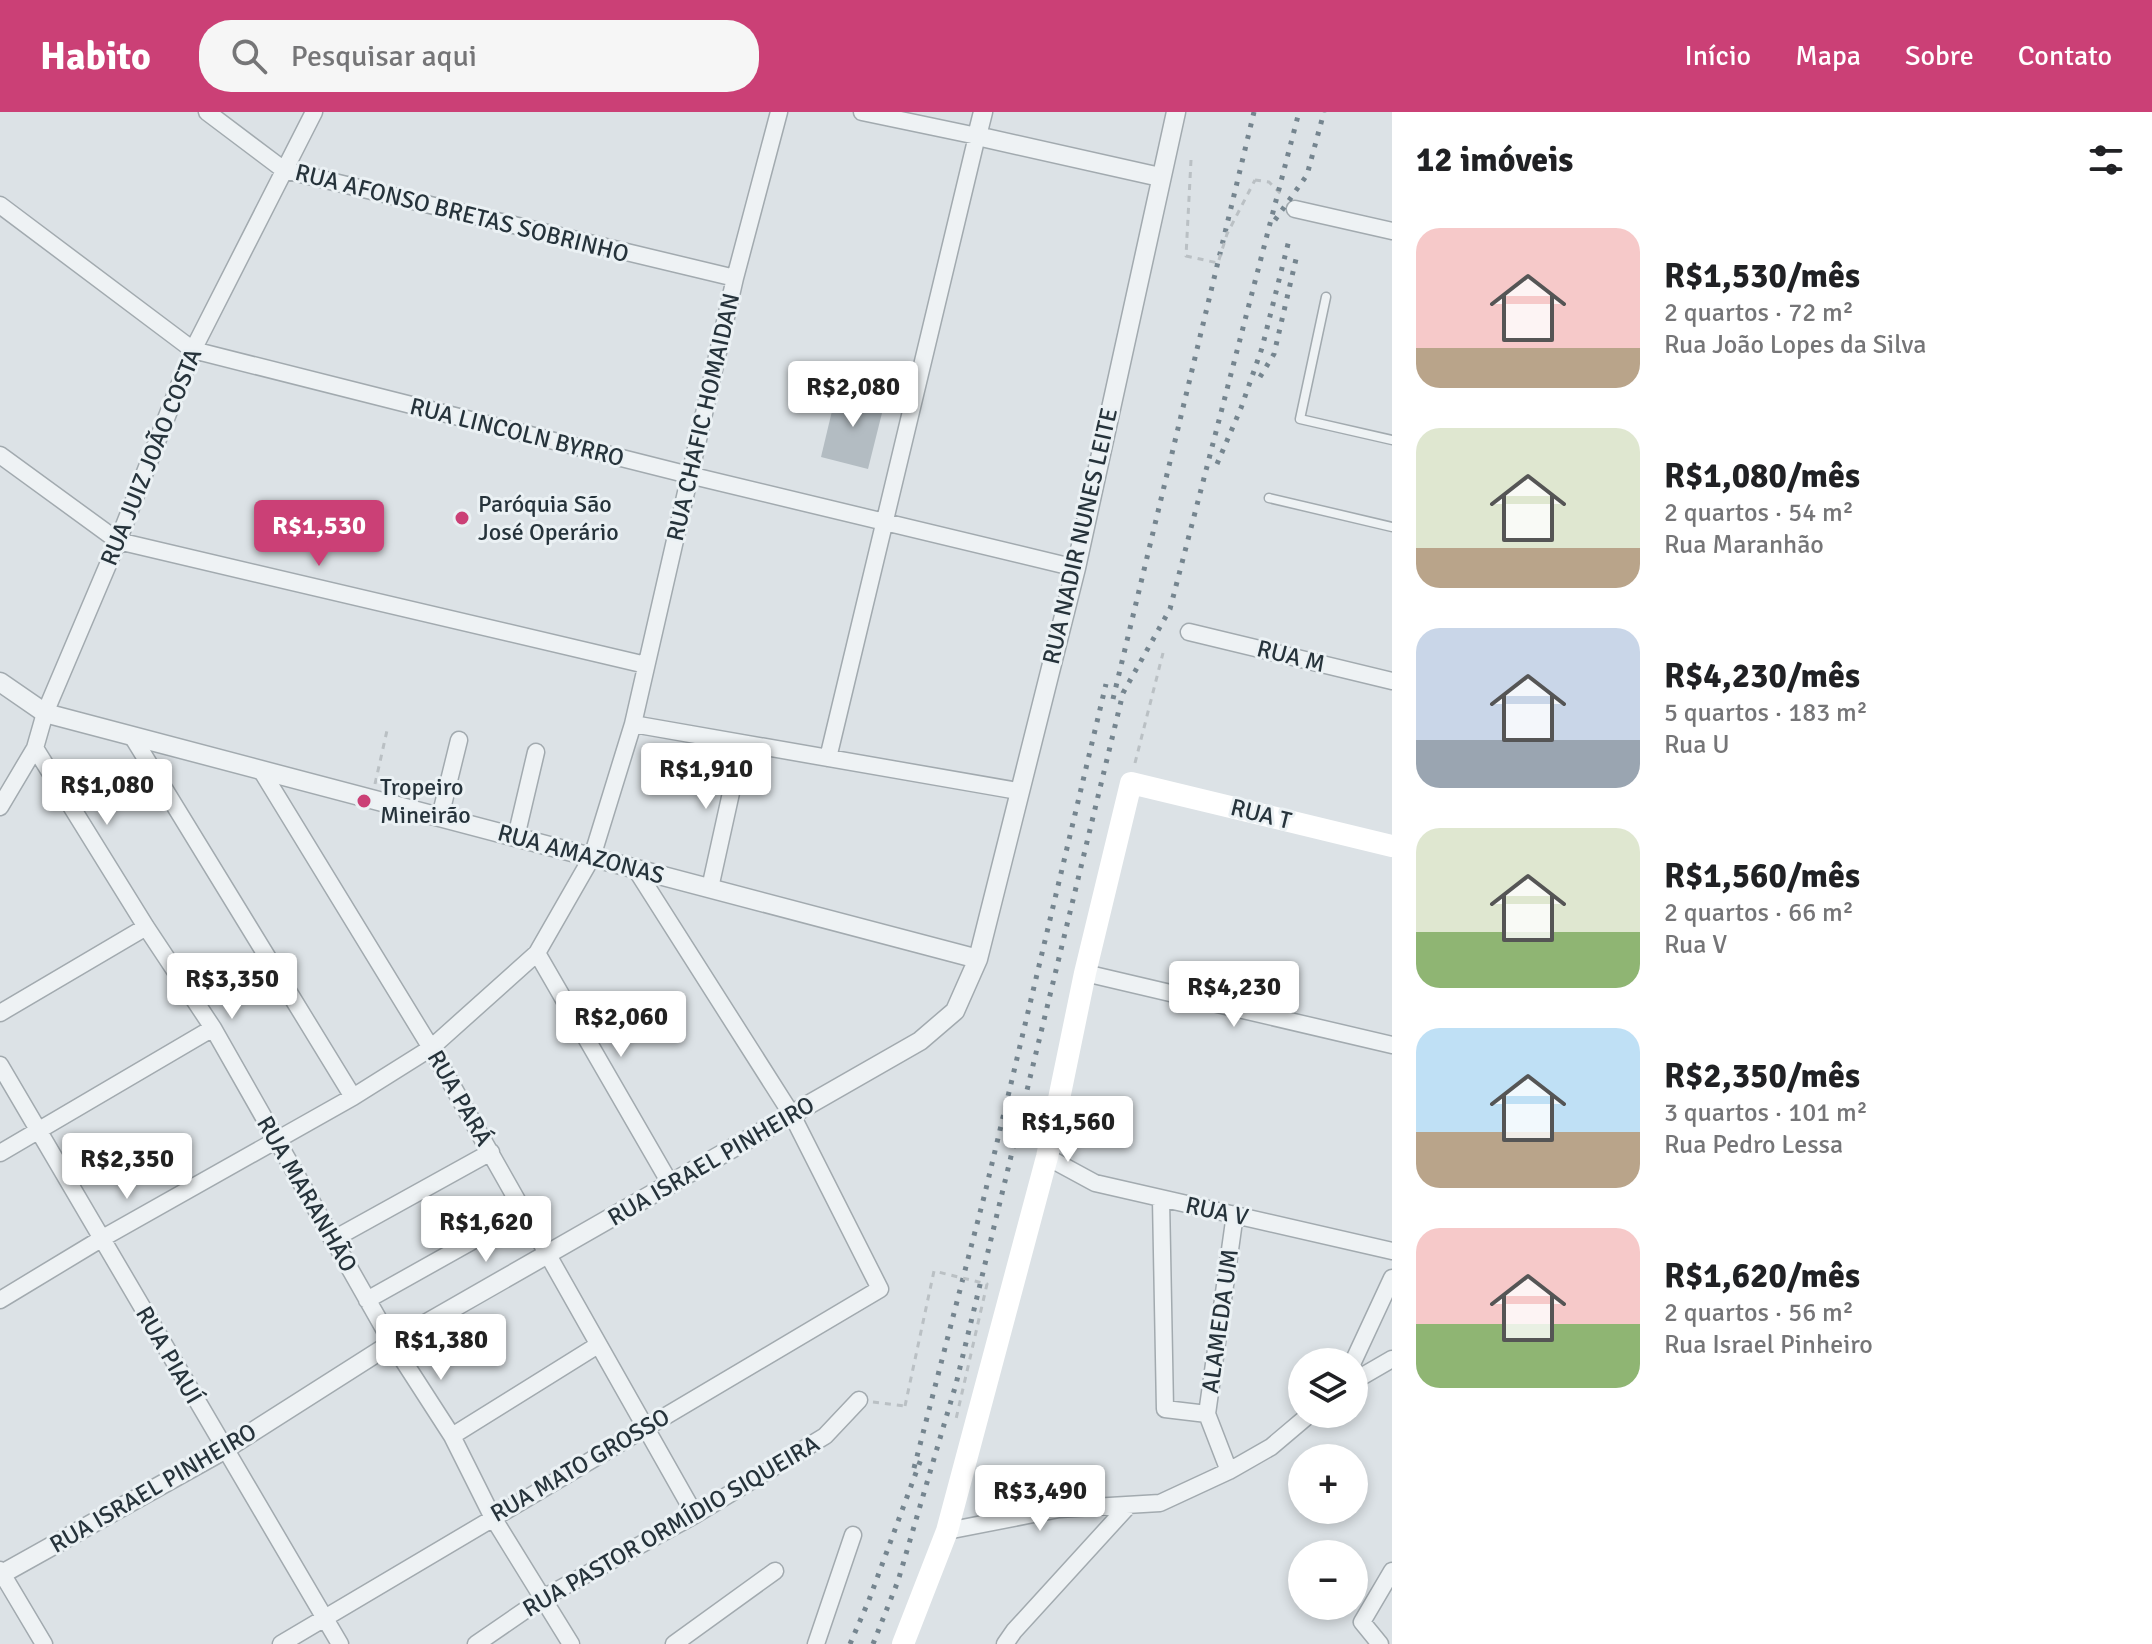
<!DOCTYPE html>
<html lang="pt">
<meta charset="utf-8">
<style>
:root{--surface:#fff;--page:#f6f6f6;--text:#202124;--muted:#757577;--accent:#cb4076}
body{margin:0;font-family:Signika,sans-serif;background:var(--page);color:var(--text);height:100vh;display:flex;flex-direction:column;font-size:30px;white-space:nowrap}
*{box-sizing:border-box;margin:0}
p{font-size:26px;color:var(--muted)}
.icon{flex:none;width:44px;height:44px;fill:none;stroke:currentColor;stroke-width:2;stroke-linecap:round;stroke-linejoin:round}
.map{position:relative;flex:1;overflow:hidden}
.sheet{display:flex;flex-direction:column;background:var(--surface);width:760px}
.sheet>*{flex:none}
.tools{position:absolute;left:1288px;top:1236px;display:grid;gap:16px}
.tools a{display:grid;place-items:center;width:80px;height:80px;border-radius:50%;background:var(--surface);box-shadow:0 4px 12px #0003;font-size:40px}
.price{position:absolute;translate:-50% -68px;padding:0 18px;border-radius:8px;background:#fff;color:#222;font-size:26px;line-height:52px;filter:drop-shadow(0 2px 4px #0008)}
.price::after{content:'';position:absolute;left:50%;top:48px;width:24px;height:18px;margin-left:-12px;background:inherit;clip-path:polygon(0 0,100% 0,50% 100%)}
.price.selected{background:var(--accent);color:#fff}
ul{padding:0;list-style:none}
li{display:flex;align-items:center;gap:24px;height:200px;padding:0 24px}
li span{display:grid;place-items:center;flex:none;width:224px;height:160px;border-radius:24px;color:#555}
li>.icon{margin-inline-start:auto}
span .icon{width:96px;height:96px;fill:#fffc;stroke-width:1}
li b{font-size:34px}
h2{display:flex;justify-content:space-between;align-items:center;height:96px;padding:0 24px;font-size:34px}
header{display:flex;align-items:center;gap:48px;box-sizing:border-box;height:112px;padding:0 40px;background:var(--accent);color:#fff}
header strong{font-size:38px}
nav{display:flex;gap:44px;margin-inline-start:auto;font-size:28px}
.search{width:560px;height:72px;background:var(--page);display:flex;align-items:center;gap:20px;box-sizing:border-box;padding:0 28px;border-radius:32px;color:var(--muted);font-size:30px}
main{display:flex;flex:1;min-height:0}
.map>svg:first-child{display:block}
.building{fill:#b3bcc2}
.lines{fill:none;stroke-linecap:round;stroke-linejoin:round}
.service-casing{stroke:#a2aaaf;stroke-width:11}
.minor-casing{stroke:#a2aaaf;stroke-width:19}
.tertiary-casing{stroke:#a2aaaf;stroke-width:21}
.path{stroke:#bac0c4;stroke-width:3;stroke-dasharray:6 6;stroke-linecap:butt}
.service{stroke:#eef2f4;stroke-width:8}
.minor{stroke:#eef2f4;stroke-width:16}
.tertiary{stroke:#eef2f4;stroke-width:18}
.secondary{stroke:#fff;stroke-width:22}
.rail{stroke:#75858f;stroke-width:5;stroke-dasharray:4 8;stroke-linecap:butt}
.path-bridge{stroke:#bac0c4;stroke-width:3;stroke-dasharray:6 6;stroke-linecap:butt}
.poi-dot{fill:#cb4076;stroke:#ebf1f4;stroke-width:3}
.labels{text-anchor:middle;stroke-width:6;stroke-linejoin:round;paint-order:stroke}
.street-label{font-size:24px;fill:#26333b;stroke:#ebf1f4}
.poi-label{font-size:24px;fill:#26333b;stroke:#ebf1f4;text-anchor:start}
</style>
<header>
<strong>Habito</strong>
<div class="search"><svg class="icon" aria-label="search" viewBox="0 0 24 24"><circle cx="10" cy="10" r="6"/><path d="M15 15l6 6"/></svg>Pesquisar aqui</div>
<nav><a>Início</a><a>Mapa</a><a>Sobre</a><a>Contato</a></nav>
</header>
<main>
<div class="map">
<svg width="1392" height="1532" viewBox="0 0 1392 1532">
<rect width="100%" height="100%" fill="#dce2e6"/>
<path class="building" d="M 837,278 L 885,289 L 868,357 L 821,345 Z"/>
<g class="lines">
<g class="service-casing">
<path id="service" d="M 1326,185 L 1300,307 L 1392,328
M 1269,386 L 1392,415"/>
</g>
<g class="minor-casing">
<path id="minor" d="M 207,0 L 284,58 L 735,166
M 0,93 L 193,238 L 689,363 L 1076,456
M 1295,97 L 1392,119
M 0,343 L 118,429 L 646,553
M 1189,520 L 1392,569
M 633,612 L 1018,679
M 132,624 L 353,985
M 35,636 L 146,815 L 213,916 L 392,1231 L 452,1324 L 492,1404 L 571,1532
M 828,646 L 977,24 L 862,0
M 261,658 L 431,936 L 695,1403
M 0,695 L 35,636 L 45,601 L 118,429 L 193,238 L 314,0
M 440,705 L 459,628
M 516,725 L 536,640
M 710,776 L 742,631
M 537,841 L 671,1073
M 1085,861 L 1392,933
M 0,901 L 146,815
M 0,953 L 340,1532
M 0,1041 L 213,916
M 1047,1045 L 1095,1071 L 1392,1139
M 1161,1087 L 1165,1297 L 1207,1302
M 332,1128 L 491,1040
M 0,1188 L 101,1127 L 353,985 L 431,936 L 537,841 L 592,745 L 633,612 L 735,166 L 779,0
M 367,1188 L 524,1100
M 1353,1250 L 1392,1166
M 1354,1269 L 1392,1247
M 452,1324 L 598,1233
M 1229,1359 L 1207,1302 L 1235,1102
M 947,1419 L 1059,1397 L 1160,1391 L 1229,1359 L 1271,1335 L 1310,1302
M 0,1458 L 44,1532
M 281,1532 L 880,1177 L 792,1003 L 635,756
M 476,1532 L 543,1486 L 695,1403 L 825,1324 L 859,1288
M 674,1532 L 775,1459
M 816,1532 L 853,1423
M 1005,1532 L 1014,1519 L 1129,1393
M 1380,1532 L 1362,1510 L 1392,1459"/>
</g>
<g class="tertiary-casing">
<path id="tertiary" d="M 983,0 L 977,24 L 1160,65
M 0,570 L 45,601 L 978,847
M 0,1463 L 224,1338 L 392,1231 L 920,929 L 955,899 L 978,847 L 1076,456 L 1176,0"/>
</g>
<path class="path" d="M 1255,68 L 1269,70 L 1284,85
M 1135,651 L 1163,541
M 375,672 L 388,614
M 873,1290 L 905,1294"/>
<use href="#service" class="service"/>
<use href="#minor" class="minor"/>
<use href="#tertiary" class="tertiary"/>
<path class="secondary" d="M 903,1532 L 947,1419 L 1047,1045 L 1085,861 L 1131,671 L 1392,734"/>
<path class="rail" d="M 1275,108 L 1307,63 L 1324,0
M 1260,265 L 1274,242 L 1296,147
M 1217,352 L 1241,296 L 1262,236 L 1290,124
M 1113,587 L 1254,0
M 914,1356 L 985,1081 L 1106,572
M 850,1532 L 869,1488 L 921,1347
M 873,1532 L 898,1469 L 956,1272 L 1123,581 L 1170,497 L 1299,0"/>
<path class="path-bridge" d="M 1191,48 L 1186,144 L 1218,151 L 1227,122 L 1255,68
M 905,1294 L 934,1159 L 987,1172 L 956,1307"/>
</g>
<g class="poi-dot">
<circle cx="462" cy="406" r="8"/>
<circle cx="364" cy="689" r="8"/>
</g>
<g class="labels">
<g class="street-label">
<text transform="translate(462 101) rotate(14)" y="8">RUA AFONSO BRETAS SOBRINHO</text>
<text transform="translate(703 305) rotate(-77)" y="8">RUA CHAFIC HOMAIDAN</text>
<text transform="translate(517 320) rotate(14)" y="8">RUA LINCOLN BYRRO</text>
<text transform="translate(151 345) rotate(-68)" y="8">RUA JUIZ JOÃO COSTA</text>
<text transform="translate(1080 424) rotate(-77)" y="8">RUA NADIR NUNES LEITE</text>
<text transform="translate(1291 544) rotate(14)" y="8">RUA M</text>
<text transform="translate(1261 702) rotate(14)" y="8">RUA T</text>
<text transform="translate(581 742) rotate(15)" y="8">RUA AMAZONAS</text>
<text transform="translate(460 986) rotate(60)" y="8">RUA PARÁ</text>
<text transform="translate(711 1049) rotate(-30)" y="8">RUA ISRAEL PINHEIRO</text>
<text transform="translate(307 1082) rotate(60)" y="8">RUA MARANHÃO</text>
<text transform="translate(1217 1099) rotate(12)" y="8">RUA V</text>
<text transform="translate(1220 1209) rotate(-82)" y="8">ALAMEDA UM</text>
<text transform="translate(169 1243) rotate(60)" y="8">RUA PIAUÍ</text>
<text transform="translate(580 1353) rotate(-30)" y="8">RUA MATO GROSSO</text>
<text transform="translate(153 1376) rotate(-30)" y="8">RUA ISRAEL PINHEIRO</text>
<text transform="translate(671 1414) rotate(-30)" y="8">RUA PASTOR ORMÍDIO SIQUEIRA</text>
</g>
<g class="poi-label">
<text x="478" y="400">Paróquia São<tspan x="478" dy="28">José Operário</tspan></text>
<text x="380" y="683">Tropeiro<tspan x="380" dy="28">Mineirão</tspan></text>
</g>
</g>
</svg>
<div class="tools">
<a><svg class="icon" aria-label="layers" viewBox="0 0 24 24"><path d="M12 4l9 5-9 5-9-5zM3 14l9 5 9-5"/></svg></a>
<a>+</a>
<a>−</a>
</div>
<b class="price" style="left:853px;top:317px">R$2,080</b>
<b class="price selected" style="left:319px;top:456px">R$1,530</b>
<b class="price" style="left:706px;top:699px">R$1,910</b>
<b class="price" style="left:107px;top:715px">R$1,080</b>
<b class="price" style="left:232px;top:909px">R$3,350</b>
<b class="price" style="left:1234px;top:917px">R$4,230</b>
<b class="price" style="left:621px;top:947px">R$2,060</b>
<b class="price" style="left:1068px;top:1052px">R$1,560</b>
<b class="price" style="left:127px;top:1089px">R$2,350</b>
<b class="price" style="left:486px;top:1152px">R$1,620</b>
<b class="price" style="left:441px;top:1270px">R$1,380</b>
<b class="price" style="left:1040px;top:1421px">R$3,490</b>
</div>
<section class="sheet">
<h2>12 imóveis<svg class="icon" aria-label="filters" viewBox="0 0 24 24"><path d="M4 7h16M4 17h16"/><circle cx="9" cy="7" r="2"/><circle cx="15" cy="17" r="2"/></svg></h2>
<ul>
<li><span style="background:linear-gradient(#f6c9c9 75%,#b9a48a 0)"><svg class="icon" aria-label="home" viewBox="0 0 24 24"><path d="M3 11l9-7 9 7M6 9v11h12V9"/></svg></span><div><b>R$1,530/mês</b><p>2 quartos · 72 m²</p><p>Rua João Lopes da Silva</p></div></li>
<li><span style="background:linear-gradient(#dfe7d0 75%,#b9a48a 0)"><svg class="icon" aria-label="home" viewBox="0 0 24 24"><path d="M3 11l9-7 9 7M6 9v11h12V9"/></svg></span><div><b>R$1,080/mês</b><p>2 quartos · 54 m²</p><p>Rua Maranhão</p></div></li>
<li><span style="background:linear-gradient(#c9d6e8 70%,#9aa5b1 0)"><svg class="icon" aria-label="home" viewBox="0 0 24 24"><path d="M3 11l9-7 9 7M6 9v11h12V9"/></svg></span><div><b>R$4,230/mês</b><p>5 quartos · 183 m²</p><p>Rua U</p></div></li>
<li><span style="background:linear-gradient(#dfe7d0 65%,#8fb573 0)"><svg class="icon" aria-label="home" viewBox="0 0 24 24"><path d="M3 11l9-7 9 7M6 9v11h12V9"/></svg></span><div><b>R$1,560/mês</b><p>2 quartos · 66 m²</p><p>Rua V</p></div></li>
<li><span style="background:linear-gradient(#bfe0f5 65%,#b9a48a 0)"><svg class="icon" aria-label="home" viewBox="0 0 24 24"><path d="M3 11l9-7 9 7M6 9v11h12V9"/></svg></span><div><b>R$2,350/mês</b><p>3 quartos · 101 m²</p><p>Rua Pedro Lessa</p></div></li>
<li><span style="background:linear-gradient(#f6c9c9 60%,#8fb573 0)"><svg class="icon" aria-label="home" viewBox="0 0 24 24"><path d="M3 11l9-7 9 7M6 9v11h12V9"/></svg></span><div><b>R$1,620/mês</b><p>2 quartos · 56 m²</p><p>Rua Israel Pinheiro</p></div></li>
</ul>
</section>
</main>
